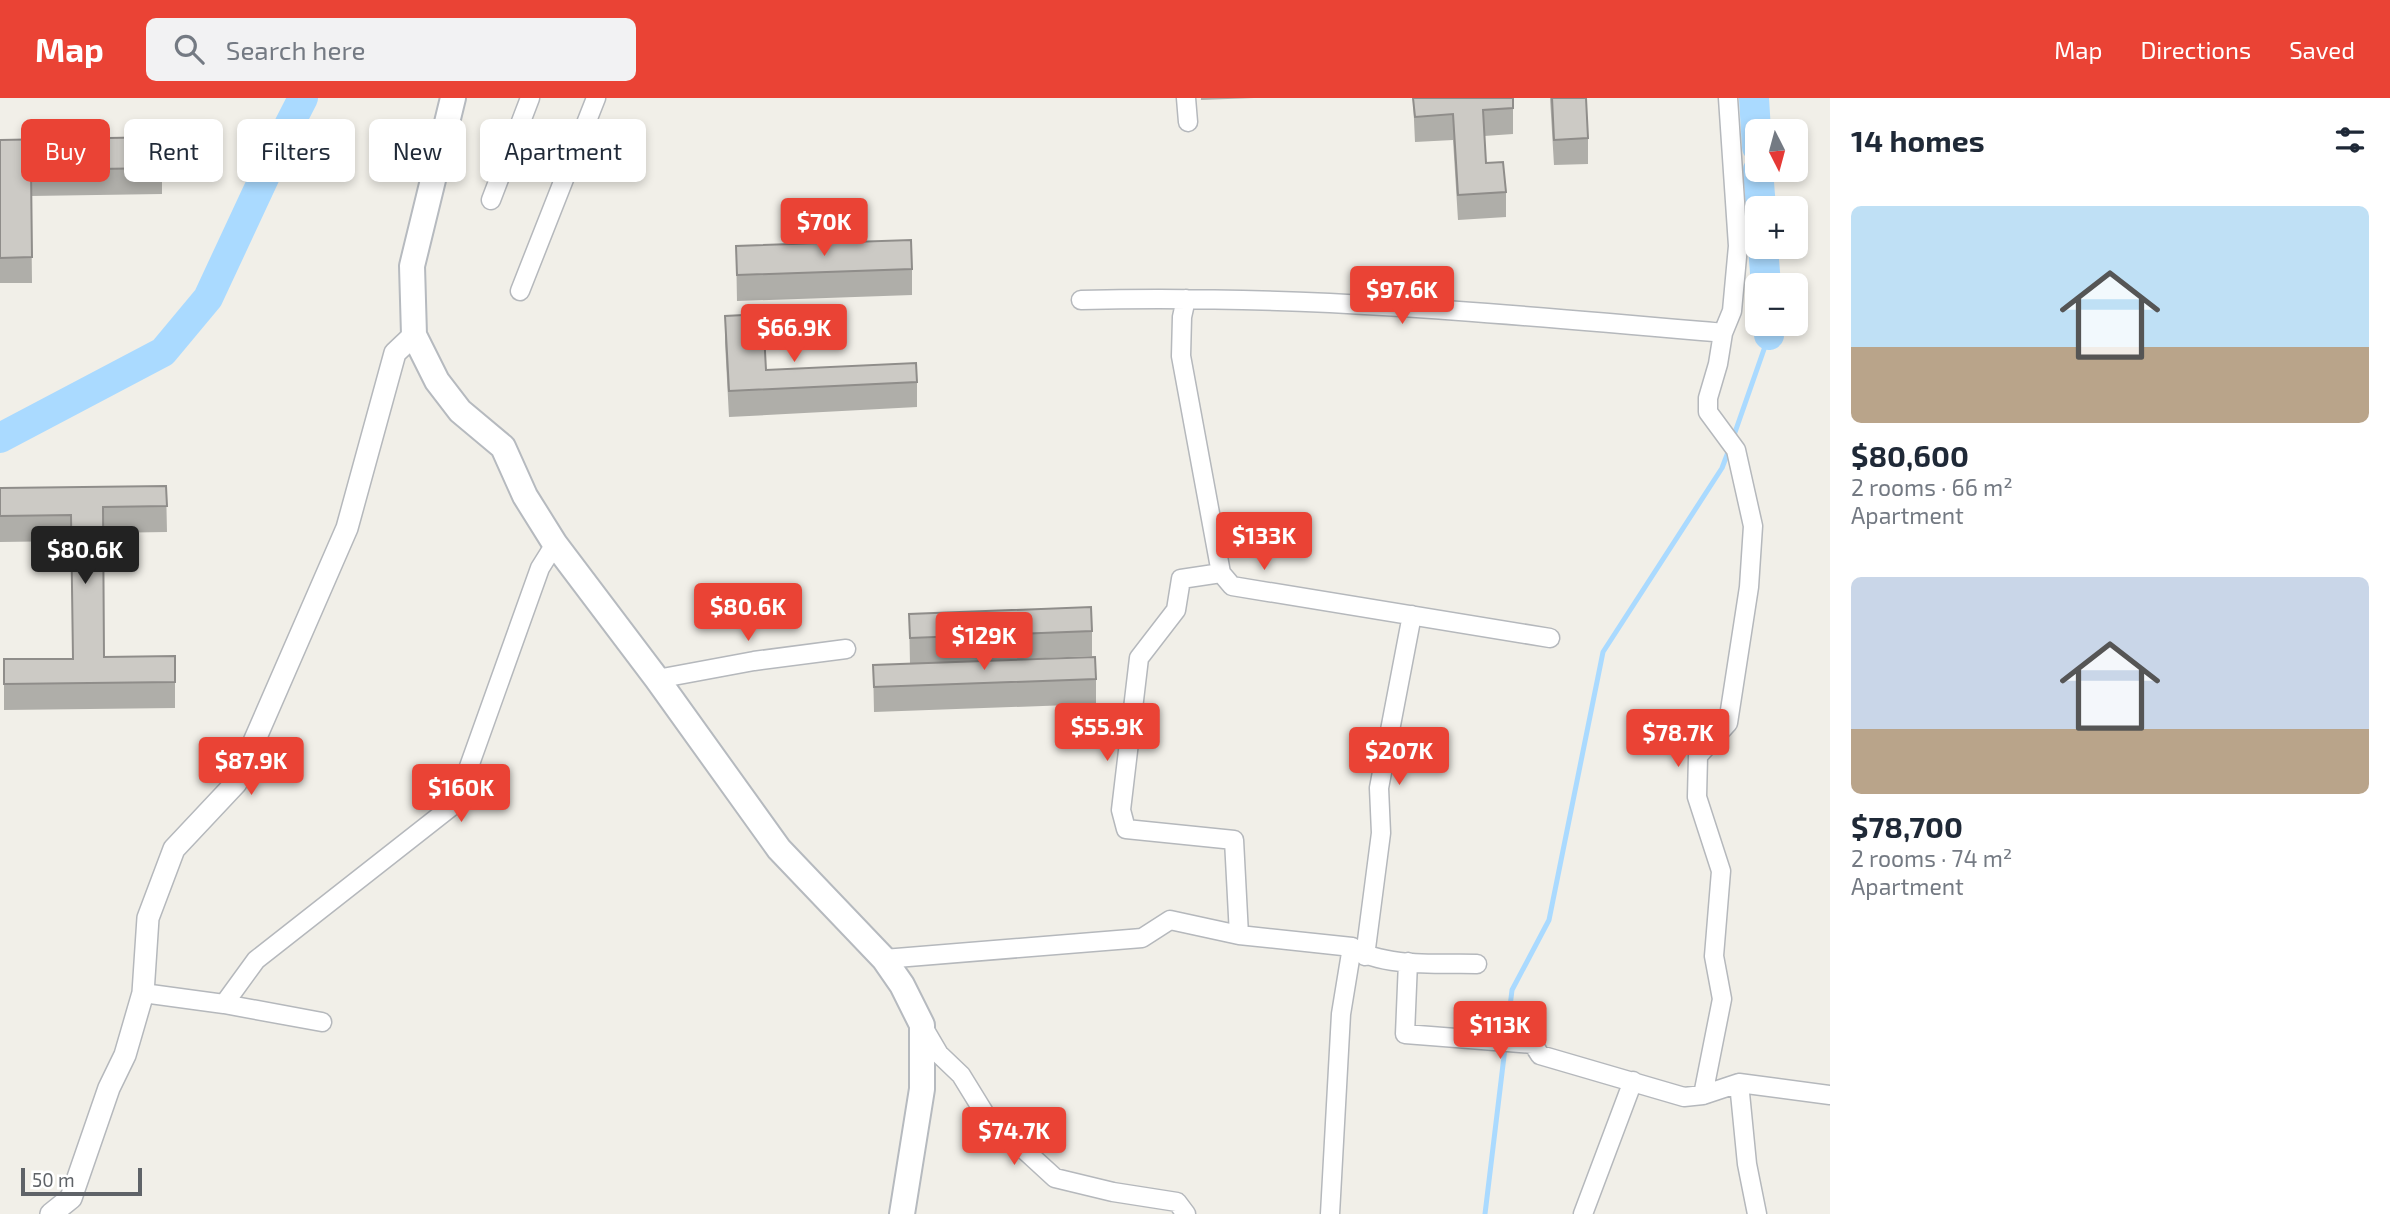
<!DOCTYPE html>
<meta charset="utf-8">
<style>
:root{--surface:#fff;--page:#f2f2f3;--text:#1f2937;--muted:#747a83;--accent:#ea4335}
body{margin:0;font-family:"Exo 2",sans-serif;background:var(--page);color:var(--text);height:100vh;display:flex;flex-direction:column;font-size:26px;white-space:nowrap}
*{box-sizing:border-box;margin:0}
p{font-size:23px;color:var(--muted)}
.icon{flex:none;width:38px;height:38px;fill:none;stroke:currentColor;stroke-width:2;stroke-linecap:round;stroke-linejoin:round}
.map{position:relative;flex:1;overflow:hidden}
.sheet{display:flex;flex-direction:column;background:var(--surface);width:560px}
.sheet>*{flex:none}
.hud{position:absolute;left:21px;top:21px;width:665px;height:63px;display:flex;gap:14px}
.needle{width:46px;rotate:174deg}
.tools{position:absolute;left:1745px;top:21px;display:grid;gap:14px}
.tools a{display:grid;place-items:center;width:63px;height:63px;border-radius:10px;background:var(--surface);box-shadow:0 4px 10px #0003;font-size:35px}
.scale{position:absolute;left:21px;bottom:18px;width:121px;box-sizing:border-box;padding-left:7px;border:4px solid #5f6368;border-top:0;font-size:19px;line-height:24px;white-space:nowrap;color:#5f6368;-webkit-text-stroke:5px #fff;paint-order:stroke}
.price{position:absolute;translate:-50% -60px;padding:0 16px;border-radius:7px;background:var(--accent);color:#fff;font-size:23px;line-height:46px;filter:drop-shadow(0 2px 4px #0008)}
.price::after{content:'';position:absolute;left:50%;top:42px;width:21px;height:16px;margin-left:-10px;background:inherit;clip-path:polygon(0 0,100% 0,50% 100%)}
.price.on{background:#222;color:#fff}
ul{padding:0;list-style:none}
li{display:grid;align-content:center;gap:14px;height:371px;padding:0 21px}
li span{display:grid;place-items:center;height:217px;border-radius:10px;color:#555}
li>.icon{margin-inline-start:auto}
span .icon{width:126px;height:126px;fill:#fffc;stroke-width:1}
li b{font-size:30px}
h2{display:flex;justify-content:space-between;align-items:center;height:84px;padding:0 21px;font-size:30px}
.pill{padding:0 24px;border-radius:10px;background:var(--surface);box-shadow:0 4px 10px #0003;font-size:24px;line-height:63px}
.pill.on{background:var(--accent);color:#fff}
header{display:flex;align-items:center;gap:42px;box-sizing:border-box;height:98px;padding:0 35px;background:var(--accent);color:#fff}
header strong{font-size:33px}
nav{display:flex;gap:38px;margin-inline-start:auto;font-size:24px}
.search{width:490px;height:63px;background:var(--page);display:flex;align-items:center;gap:18px;box-sizing:border-box;padding:0 24px;border-radius:10px;color:var(--muted);font-size:26px}
main{display:flex;flex:1;min-height:0}
.map>svg:first-child{display:block}
.lines{fill:none;stroke-linecap:round;stroke-linejoin:round}
.stream{stroke:#aadaff;stroke-width:5}
.river{stroke:#aadaff;stroke-width:30}
.minor-casing{stroke:#b5b8bc;stroke-width:21}
.tertiary-casing{stroke:#b5b8bc;stroke-width:24}
.secondary-casing{stroke:#b6babf;stroke-width:28}
.minor{stroke:#fff;stroke-width:18}
.tertiary{stroke:#fff;stroke-width:21}
.secondary{stroke:#fff;stroke-width:24}
.wall{fill:#afaea9}
.building{fill:#cccac5;stroke:#8f8d8a;stroke-width:2}
</style>
<header>
<strong>Map</strong>
<div class="search"><svg class="icon" aria-label="search" viewBox="0 0 24 24"><circle cx="10" cy="10" r="6"/><path d="M15 15l6 6"/></svg>Search here</div>
<nav><a>Map</a><a>Directions</a><a>Saved</a></nav>
</header>
<main>
<div class="map">
<svg width="1830" height="1116" viewBox="0 0 1830 1116">
<rect width="100%" height="100%" fill="#f1efe8"/>
<g class="lines">
<path class="stream" d="M 1733,340 L 1769,237
M 1485,1116 L 1512,892 L 1549,822 L 1603,554 L 1722,370 L 1730,349"/>
<path class="river" d="M 1754,0 L 1757,49
M 1758,72 L 1761,110
M 1763,149 L 1766,187
M 1768,226 L 1769,237
M 0,340 L 163,254 L 208,200 L 284,37 L 303,0"/>
<g class="minor-casing">
<path id="minor" d="M 1186,0 L 1188,24
M 491,102 L 530,0
M 520,193 L 596,0
M 1186,201 L 1182,219 L 1181,258 L 1221,475 L 1232,488 L 1550,540
M 1081,202 C 1296,196 1510,216 1723,235
M 1221,475 L 1181,481 L 1176,512 L 1139,560 L 1121,712 L 1126,731 L 1234,742 L 1239,837
M 657,581 L 754,563 L 846,551
M 1365,858 L 1381,735 L 1379,690 L 1412,517
M 884,861 L 1142,840 L 1170,822 L 1239,837 L 1352,849 C 1383,870 1440,865 1477,866
M 1408,864 L 1405,936 L 1533,946 L 1540,957 L 1684,999 L 1703,997 L 1739,985 L 1830,997
M 143,895 L 224,906 L 322,924
M 224,906 L 256,862 L 456,705 L 540,470 L 555,446
M 922,927 L 939,956 L 961,977 L 985,1016 L 1055,1080 L 1113,1094 L 1177,1104 L 1186,1116
M 1739,985 L 1747,1066 L 1757,1116
M 1703,997 L 1722,901 L 1714,858 L 1721,773 L 1697,699 L 1698,658 L 1728,625 L 1749,489 L 1753,428 L 1736,352 L 1708,314 L 1708,300 L 1718,266 L 1723,235 L 1732,213 L 1738,148 L 1728,0
M 1330,1116 L 1341,916 L 1352,849
M 1583,1116 L 1633,983"/>
</g>
<g class="tertiary-casing">
<path id="tertiary" d="M 51,1116 L 71,1100 L 109,990 L 125,957 L 143,895 L 148,820 L 174,751 L 236,685 L 347,430 L 395,255 L 414,237"/>
</g>
<g class="secondary-casing">
<path id="secondary" d="M 453,0 L 412,168 L 414,237 L 437,283 L 460,313 L 503,349 L 525,398 L 555,446 L 657,581 L 779,751 L 884,861 L 902,887 L 922,927 L 922,991 L 902,1116"/>
</g>
<use href="#minor" class="minor"/>
<use href="#tertiary" class="tertiary"/>
<use href="#secondary" class="secondary"/>
</g>
<path class="wall" d="M 1201,0 L 1254,0 L 1201,2 Z
M 1413,0 L 1513,0 L 1513,36 L 1484,38 L 1486,65 L 1506,94 L 1506,119 L 1458,122 L 1453,42 L 1415,44 Z
M 1550,0 L 1586,0 L 1588,40 L 1588,66 L 1554,67 Z
M 162,39 L 162,96 L 31,98 L 32,185 L 0,185 L 0,42 Z
M 736,148 L 912,171 L 912,197 L 737,203 Z
M 725,218 L 766,272 L 917,284 L 917,309 L 729,319 L 725,244 Z
M 166,388 L 167,434 L 103,435 L 104,559 L 175,558 L 175,610 L 4,612 L 4,561 L 73,561 L 71,443 L 0,444 L 0,390 Z
M 909,516 L 1092,533 L 1092,558 L 910,566 Z
M 873,567 L 1096,581 L 1096,606 L 874,614 Z"/>
<path class="building" d="M 1413,0 L 1513,0 L 1513,10 L 1483,12 L 1486,65 L 1503,64 L 1506,94 L 1458,97 L 1453,16 L 1415,19 Z
M 1552,0 L 1586,0 L 1588,40 L 1554,42 Z
M 162,39 L 162,70 L 31,72 L 32,159 L 0,160 L 0,42 Z
M 911,142 L 912,171 L 737,177 L 736,148 Z
M 763,216 L 766,272 L 916,265 L 917,284 L 729,293 L 725,218 Z
M 166,388 L 167,408 L 103,409 L 104,559 L 175,558 L 175,584 L 4,586 L 4,561 L 73,561 L 71,417 L 0,418 L 0,390 Z
M 1091,509 L 1092,533 L 910,540 L 909,516 Z
M 1095,559 L 1096,581 L 874,589 L 873,567 Z"/>
</svg>
<div class="tools">
<a><svg class="needle" viewBox="-14 -14 28 28"><path d="M0-13l5 13h-10z" fill="#e53935"/><path d="M0 13l5-13h-10z" fill="#747a83"/></svg></a>
<a>+</a>
<a>−</a>
</div>
<div class="scale">50 m</div>
<b class="price" style="left:824px;top:160px">$70K</b>
<b class="price" style="left:1402px;top:228px">$97.6K</b>
<b class="price" style="left:794px;top:266px">$66.9K</b>
<b class="price" style="left:1264px;top:474px">$133K</b>
<b class="price on" style="left:85px;top:488px">$80.6K</b>
<b class="price" style="left:748px;top:545px">$80.6K</b>
<b class="price" style="left:984px;top:574px">$129K</b>
<b class="price" style="left:1107px;top:665px">$55.9K</b>
<b class="price" style="left:1678px;top:671px">$78.7K</b>
<b class="price" style="left:1399px;top:689px">$207K</b>
<b class="price" style="left:251px;top:699px">$87.9K</b>
<b class="price" style="left:461px;top:726px">$160K</b>
<b class="price" style="left:1500px;top:963px">$113K</b>
<b class="price" style="left:1014px;top:1069px">$74.7K</b>
<div class="hud">
<a class="pill on">Buy</a>
<a class="pill">Rent</a>
<a class="pill">Filters</a>
<a class="pill">New</a>
<a class="pill">Apartment</a>
</div>
</div>
<section class="sheet">
<h2>14 homes<svg class="icon" aria-label="filters" viewBox="0 0 24 24"><path d="M4 7h16M4 17h16"/><circle cx="9" cy="7" r="2"/><circle cx="15" cy="17" r="2"/></svg></h2>
<ul>
<li><span style="background:linear-gradient(#bfe0f5 65%,#b9a48a 0)"><svg class="icon" aria-label="home" viewBox="0 0 24 24"><path d="M3 11l9-7 9 7M6 9v11h12V9"/></svg></span><div><b>$80,600</b><p>2 rooms · 66 m²</p><p>Apartment</p></div></li>
<li><span style="background:linear-gradient(#c9d6e8 70%,#b9a48a 0)"><svg class="icon" aria-label="home" viewBox="0 0 24 24"><path d="M3 11l9-7 9 7M6 9v11h12V9"/></svg></span><div><b>$78,700</b><p>2 rooms · 74 m²</p><p>Apartment</p></div></li>
</ul>
</section>
</main>
